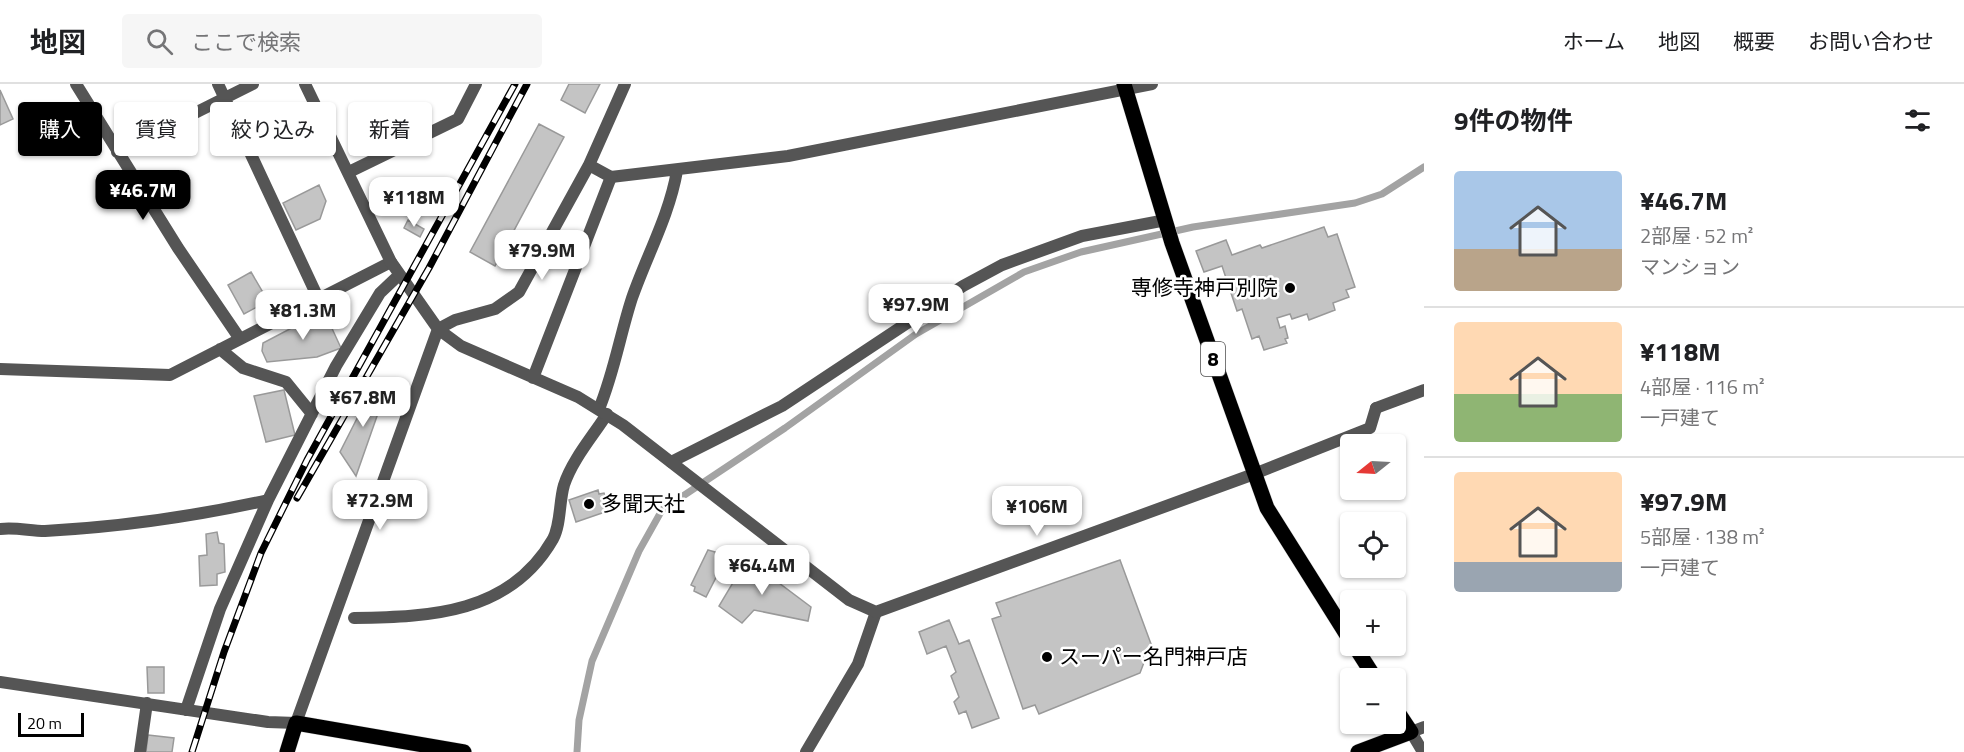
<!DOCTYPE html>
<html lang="ja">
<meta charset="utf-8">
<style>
:root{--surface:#fff;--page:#f6f6f6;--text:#202124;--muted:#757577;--line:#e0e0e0;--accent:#000}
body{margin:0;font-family:"Titillium Web","Noto Sans JP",sans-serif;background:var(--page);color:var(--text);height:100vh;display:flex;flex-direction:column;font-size:22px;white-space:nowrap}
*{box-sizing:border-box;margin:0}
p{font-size:20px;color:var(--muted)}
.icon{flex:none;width:33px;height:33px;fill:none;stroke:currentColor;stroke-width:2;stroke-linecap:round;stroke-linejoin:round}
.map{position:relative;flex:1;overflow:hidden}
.drawer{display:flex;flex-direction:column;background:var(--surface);width:540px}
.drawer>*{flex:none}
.banner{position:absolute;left:18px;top:18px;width:570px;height:54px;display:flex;gap:12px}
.needle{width:39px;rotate:252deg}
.controls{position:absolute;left:1340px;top:350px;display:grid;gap:12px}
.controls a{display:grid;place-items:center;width:66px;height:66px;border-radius:6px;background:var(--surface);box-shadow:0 2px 4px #0004;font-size:30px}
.scale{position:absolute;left:18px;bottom:15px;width:66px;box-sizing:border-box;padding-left:6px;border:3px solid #000;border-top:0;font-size:16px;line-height:21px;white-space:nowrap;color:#000;-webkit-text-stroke:4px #fff;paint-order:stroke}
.price{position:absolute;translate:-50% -51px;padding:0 14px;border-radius:12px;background:#fff;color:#222;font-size:20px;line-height:39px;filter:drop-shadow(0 2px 3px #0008)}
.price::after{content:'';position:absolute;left:50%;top:36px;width:18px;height:14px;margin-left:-9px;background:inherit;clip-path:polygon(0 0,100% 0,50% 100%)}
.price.on{background:var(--accent);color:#fff}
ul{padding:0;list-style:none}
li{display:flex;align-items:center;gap:18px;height:150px;padding:0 30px}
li+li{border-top:2px solid var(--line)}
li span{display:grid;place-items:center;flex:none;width:168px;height:120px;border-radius:6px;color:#555}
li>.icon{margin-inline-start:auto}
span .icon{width:72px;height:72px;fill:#fffc;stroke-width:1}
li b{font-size:26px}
h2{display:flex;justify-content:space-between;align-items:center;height:72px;padding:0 30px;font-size:26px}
.chip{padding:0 21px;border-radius:6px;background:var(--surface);box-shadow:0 2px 4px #0004;font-size:21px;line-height:54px}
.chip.on{background:var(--accent);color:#fff}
header{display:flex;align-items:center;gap:36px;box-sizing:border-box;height:84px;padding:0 30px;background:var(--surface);border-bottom:2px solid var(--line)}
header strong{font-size:28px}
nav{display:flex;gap:33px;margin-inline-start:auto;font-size:21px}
.search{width:420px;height:54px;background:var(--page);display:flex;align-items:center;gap:15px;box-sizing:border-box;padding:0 21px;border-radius:6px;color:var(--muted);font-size:22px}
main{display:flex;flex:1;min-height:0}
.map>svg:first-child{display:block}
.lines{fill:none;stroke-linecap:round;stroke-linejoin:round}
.stream{stroke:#a3a3a3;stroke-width:7}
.building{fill:#c4c4c4;stroke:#999;stroke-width:1.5}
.primary-casing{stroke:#dbdbdb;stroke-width:16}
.service{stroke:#555;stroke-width:12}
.minor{stroke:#555;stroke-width:12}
.tertiary{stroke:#555;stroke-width:12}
.primary{stroke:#000;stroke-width:15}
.rail-casing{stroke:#000;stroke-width:7}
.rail{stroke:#fff;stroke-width:4.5;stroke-dasharray:14;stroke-linecap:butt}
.poi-dot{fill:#000;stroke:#fff;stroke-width:2}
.labels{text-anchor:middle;stroke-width:5;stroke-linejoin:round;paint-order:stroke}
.shield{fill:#fff;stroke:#4c4c4c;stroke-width:1.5}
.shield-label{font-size:20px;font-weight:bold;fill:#000}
.poi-label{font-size:21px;fill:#000;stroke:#fff;text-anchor:start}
</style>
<header>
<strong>地図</strong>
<div class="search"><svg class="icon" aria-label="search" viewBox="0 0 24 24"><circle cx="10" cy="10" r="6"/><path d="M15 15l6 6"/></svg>ここで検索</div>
<nav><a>ホーム</a><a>地図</a><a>概要</a><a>お問い合わせ</a></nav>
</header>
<main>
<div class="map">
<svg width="1424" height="668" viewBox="0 0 1424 668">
<rect width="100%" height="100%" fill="#fff"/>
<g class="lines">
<path class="stream" d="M 577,668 L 579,636 L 592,577 L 639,467 L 662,426 L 785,344 L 916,250 L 1024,188 L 1081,168 L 1193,143 L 1355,119 L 1382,110 L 1424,83"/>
</g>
<path class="building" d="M 569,0 L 600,0 L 585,29 L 561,16 Z
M 0,6 L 13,35 L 0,41 Z
M 539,40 L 564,53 L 495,182 L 470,168 Z
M 319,101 L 326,117 L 320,135 L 296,146 L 283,119 Z
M 408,136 L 424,145 L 420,153 L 404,144 Z
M 1324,143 L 1328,153 L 1337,150 L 1355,203 L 1346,206 L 1349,213 L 1333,219 L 1335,226 L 1309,236 L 1307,230 L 1292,235 L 1290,230 L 1277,234 L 1280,244 L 1285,242 L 1288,254 L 1285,255 L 1287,259 L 1264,266 L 1259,252 L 1252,255 L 1242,225 L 1237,227 L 1222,182 L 1204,188 L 1196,167 L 1226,156 L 1232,171 L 1260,161 L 1262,164 Z
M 251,188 L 268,217 L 244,230 L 228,201 Z
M 324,227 L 341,264 L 317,273 L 267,278 L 262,267 L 263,259 Z
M 377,295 L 385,296 L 383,315 L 356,392 L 340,368 Z
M 284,306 L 295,351 L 266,358 L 254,312 Z
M 598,406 L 599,410 L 604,409 L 609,423 L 604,425 L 605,428 L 576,438 L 569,416 Z
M 217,448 L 219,459 L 224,460 L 225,488 L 217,490 L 217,501 L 200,502 L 199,472 L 207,471 L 206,450 Z
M 708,466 L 722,470 L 725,476 L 706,513 L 694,507 L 695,503 L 691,501 Z
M 747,475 L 811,523 L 808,537 L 754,526 L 742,539 L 719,522 Z
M 1120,476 L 1151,560 L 1140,589 L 1039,630 L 1035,621 L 1023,625 L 992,535 L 1001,532 L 996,519 Z
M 949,536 L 959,560 L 969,556 L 999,634 L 972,644 L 966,627 L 959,630 L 954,618 L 959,613 L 951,592 L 956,588 L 946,562 L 927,570 L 919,548 Z
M 147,583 L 164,583 L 164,609 L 148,609 Z
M 148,651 L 174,654 L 172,668 L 146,668 Z"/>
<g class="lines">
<g class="primary-casing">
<path id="primary" d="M 1124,0 L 1172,159 L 1267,424 L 1350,556
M 1354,561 L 1375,594
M 287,668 L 296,639 L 464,668
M 1358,668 L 1411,648 L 1395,624"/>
</g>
<path class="service" d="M 354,534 C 430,533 510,530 553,455 C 561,440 559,418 564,401 C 572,376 593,352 607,330"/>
<path class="minor" d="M 76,0 L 178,164 L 240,255
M 218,0 L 319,216
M 117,68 L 253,0
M 349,88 L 458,35 L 476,0
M 611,93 L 788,72 L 1152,0
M 220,265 L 243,284 L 286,298 L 312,330
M 0,285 L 170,291 L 391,178
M 1376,324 L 1424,306
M 599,325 C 614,289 620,251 632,214 C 647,171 669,132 677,87
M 671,378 L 782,322 L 963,202 L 1002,181 L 1082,152 L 1166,136
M 0,445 C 16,443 30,447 45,447 C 119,443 196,432 268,416
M 0,598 L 268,638 L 296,639
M 186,626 L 220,525 L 268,416 L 336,282 L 380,209 L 399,191
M 1411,648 L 1424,643
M 140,668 L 147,619
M 806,668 L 858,580 L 876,528"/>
<path class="tertiary" d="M 305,0 L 391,178 L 438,245 L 461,262 L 578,313 L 623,341 L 849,516 L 876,528 L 1254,390 L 1370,344 L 1376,324
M 589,81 L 625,0
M 296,639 L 438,245 L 455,236 L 495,225 L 519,208 L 589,81 L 611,93 L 533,294
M 1411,648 L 1423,668"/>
<use href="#primary" class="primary"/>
<g class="rail-casing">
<path id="rail" d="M 297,414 L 429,184 L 527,0
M 192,668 L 224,568 L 261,469 L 307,376 L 515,0"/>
</g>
<use href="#rail" class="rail"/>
</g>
<g class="poi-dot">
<circle cx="1290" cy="204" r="6"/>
<circle cx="589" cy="420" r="6"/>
<circle cx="1047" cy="573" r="6"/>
</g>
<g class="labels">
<rect class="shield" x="1201" y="258" width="24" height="34" rx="4.5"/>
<g class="shield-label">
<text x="1213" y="282">8</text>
</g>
<g class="poi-label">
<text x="1278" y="211" text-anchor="end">専修寺神戸別院</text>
<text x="601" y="427">多聞天社</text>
<text x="1059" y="580">スーパー名門神戸店</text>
</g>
</g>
</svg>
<div class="controls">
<a><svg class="needle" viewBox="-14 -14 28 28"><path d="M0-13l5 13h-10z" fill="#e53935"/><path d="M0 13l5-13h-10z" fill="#757577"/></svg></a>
<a><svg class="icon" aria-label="locate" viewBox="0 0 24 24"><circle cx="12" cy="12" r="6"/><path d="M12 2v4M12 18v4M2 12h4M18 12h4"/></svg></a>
<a>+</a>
<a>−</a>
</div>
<div class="scale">20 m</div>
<b class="price on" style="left:143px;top:137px">¥46.7M</b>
<b class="price" style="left:414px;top:144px">¥118M</b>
<b class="price" style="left:542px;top:197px">¥79.9M</b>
<b class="price" style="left:916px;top:251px">¥97.9M</b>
<b class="price" style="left:303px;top:257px">¥81.3M</b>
<b class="price" style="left:363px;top:344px">¥67.8M</b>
<b class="price" style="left:380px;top:447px">¥72.9M</b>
<b class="price" style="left:1037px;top:453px">¥106M</b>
<b class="price" style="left:762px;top:512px">¥64.4M</b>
<div class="banner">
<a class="chip on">購入</a>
<a class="chip">賃貸</a>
<a class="chip">絞り込み</a>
<a class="chip">新着</a>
</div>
</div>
<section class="drawer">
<h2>9件の物件<svg class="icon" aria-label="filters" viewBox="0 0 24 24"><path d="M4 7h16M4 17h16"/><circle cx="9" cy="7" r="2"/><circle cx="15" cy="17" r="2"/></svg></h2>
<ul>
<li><span style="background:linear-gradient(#a9c7e8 65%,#b9a48a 0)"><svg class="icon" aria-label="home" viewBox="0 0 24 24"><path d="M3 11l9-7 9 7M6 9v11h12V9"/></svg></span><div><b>¥46.7M</b><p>2部屋 · 52 m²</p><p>マンション</p></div></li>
<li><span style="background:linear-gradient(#ffd9b3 60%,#8fb573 0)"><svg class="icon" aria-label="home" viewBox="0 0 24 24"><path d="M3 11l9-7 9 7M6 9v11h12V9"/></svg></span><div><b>¥118M</b><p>4部屋 · 116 m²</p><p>一戸建て</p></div></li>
<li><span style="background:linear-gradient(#ffd9b3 75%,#9aa5b1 0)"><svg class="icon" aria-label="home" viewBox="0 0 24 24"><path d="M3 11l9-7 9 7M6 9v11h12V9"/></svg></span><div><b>¥97.9M</b><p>5部屋 · 138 m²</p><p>一戸建て</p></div></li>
</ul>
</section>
</main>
